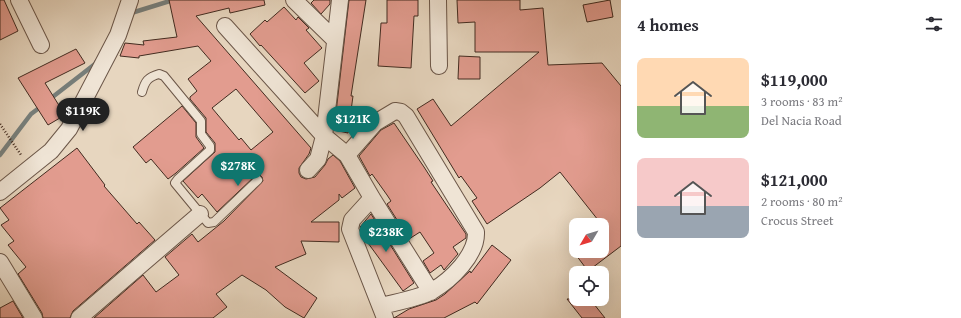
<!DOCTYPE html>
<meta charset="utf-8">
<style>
:root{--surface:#fff;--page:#f2f2f3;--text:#2b2b33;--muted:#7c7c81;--accent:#0f766e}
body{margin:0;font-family:"Gentium Book Plus",serif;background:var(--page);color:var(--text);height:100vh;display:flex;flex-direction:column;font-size:15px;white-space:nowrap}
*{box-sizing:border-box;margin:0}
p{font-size:13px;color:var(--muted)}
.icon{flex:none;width:22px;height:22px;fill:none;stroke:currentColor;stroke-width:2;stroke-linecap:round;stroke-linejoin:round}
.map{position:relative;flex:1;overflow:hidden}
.side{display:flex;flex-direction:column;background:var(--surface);width:340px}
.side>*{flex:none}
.needle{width:26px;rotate:232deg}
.fabs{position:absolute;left:569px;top:218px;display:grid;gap:8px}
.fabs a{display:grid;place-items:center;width:40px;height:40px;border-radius:8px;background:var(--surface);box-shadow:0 4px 16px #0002;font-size:20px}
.price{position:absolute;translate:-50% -34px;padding:0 9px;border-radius:14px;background:var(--accent);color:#fff;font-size:13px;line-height:26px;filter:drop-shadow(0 1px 2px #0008)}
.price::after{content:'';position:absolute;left:50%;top:24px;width:12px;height:9px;margin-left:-6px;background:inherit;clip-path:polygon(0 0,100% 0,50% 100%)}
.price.current{background:#222;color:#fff}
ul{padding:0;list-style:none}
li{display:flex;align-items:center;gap:12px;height:100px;padding:0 16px}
li span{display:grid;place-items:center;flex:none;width:112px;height:80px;border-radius:8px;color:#555}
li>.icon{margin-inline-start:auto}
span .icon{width:48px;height:48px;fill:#fffc;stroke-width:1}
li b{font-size:17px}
h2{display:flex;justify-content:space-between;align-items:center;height:48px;padding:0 16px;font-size:17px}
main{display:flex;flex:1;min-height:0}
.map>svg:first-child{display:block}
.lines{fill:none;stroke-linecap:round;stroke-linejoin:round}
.stream{stroke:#777f7c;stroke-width:4.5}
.building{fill:#e29c8f;stroke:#422b20;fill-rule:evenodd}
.service-casing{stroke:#6b5648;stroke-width:10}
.minor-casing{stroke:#6b5648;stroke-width:18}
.path{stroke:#422b20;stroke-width:2.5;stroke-dasharray:1 2;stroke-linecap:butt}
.service{stroke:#efe4d5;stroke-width:8}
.minor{stroke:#efe4d5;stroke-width:16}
</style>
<main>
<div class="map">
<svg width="621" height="318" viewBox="0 0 621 318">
<rect width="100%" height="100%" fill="#e7d6bf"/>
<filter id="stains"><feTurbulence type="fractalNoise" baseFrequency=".005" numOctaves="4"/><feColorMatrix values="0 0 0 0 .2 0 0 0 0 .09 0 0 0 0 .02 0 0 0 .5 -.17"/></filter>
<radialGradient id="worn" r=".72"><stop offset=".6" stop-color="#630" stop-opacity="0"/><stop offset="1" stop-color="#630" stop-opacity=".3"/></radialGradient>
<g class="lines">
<path class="stream" d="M 128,14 L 173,0
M 50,99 L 95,64 L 97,61
M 0,155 L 31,114 L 43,105"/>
</g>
<path class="building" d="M 0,0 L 4,0 L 18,31 L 0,40 Z
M 169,0 L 264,0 L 265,5 L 230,13 L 229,8 L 196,16 L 311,148 L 309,154 L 299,168 L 299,173 L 301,177 L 306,179 L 315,177 L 325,165 L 328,159 L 333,155 L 340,161 L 355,188 L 342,198 L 339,194 L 339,200 L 311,222 L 339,222 L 339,242 L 301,241 L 306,254 L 275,267 L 317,298 L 304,318 L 285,307 L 266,290 L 242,275 L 216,294 L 227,307 L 213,318 L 94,318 L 143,275 L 156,292 L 179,275 L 165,257 L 192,234 L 198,242 L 224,221 L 263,181 L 262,177 L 260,175 L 255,176 L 217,212 L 202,194 L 198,198 L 183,181 L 215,152 L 215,143 L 206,132 L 206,118 L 190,99 L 190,97 L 197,91 L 188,79 L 211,61 L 198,46 L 139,56 L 139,58 L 120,56 L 125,43 L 144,45 L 143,41 L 177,37 ZM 236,89 L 273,132 L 251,150 L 241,138 L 239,140 L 212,108 Z
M 314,0 L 330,0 L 330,4 L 321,14 L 311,3 Z
M 349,0 L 366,0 L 353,83 L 351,96 L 353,96 L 348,133 L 334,130 Z
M 387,0 L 418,0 L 418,16 L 414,16 L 411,68 L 378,66 L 381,23 L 387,23 Z
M 457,0 L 520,0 L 520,10 L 543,8 L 548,65 L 602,63 L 621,86 L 621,246 L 588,271 L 573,251 L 602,251 L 602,225 L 560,172 L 540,188 L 487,224 L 472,201 L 477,198 L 461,176 L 459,178 L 417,109 L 433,99 L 451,126 L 539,52 L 475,52 L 475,22 L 458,23 Z
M 610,0 L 613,17 L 587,22 L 583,5 Z
M 284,7 L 296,20 L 298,17 L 309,28 L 306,30 L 322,48 L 304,63 L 319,81 L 305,93 L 261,45 L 260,46 L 250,34 L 265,20 L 267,22 Z
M 76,49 L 85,63 L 45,83 L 65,115 L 48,125 L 18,78 Z
M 459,56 L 480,57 L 480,79 L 458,79 Z
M 182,106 L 196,123 L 196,137 L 204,148 L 176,173 L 168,179 L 151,159 L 146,163 L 133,147 Z
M 394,123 L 424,167 L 433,181 L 431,182 L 466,234 L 466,238 L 453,247 L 458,254 L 444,270 L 441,265 L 430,273 L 423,261 L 434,253 L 420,232 L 409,239 L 387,204 L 391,201 L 387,195 L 372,174 L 370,176 L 359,156 L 381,130 Z
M 77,148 L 105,185 L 104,186 L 137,224 L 139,222 L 155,240 L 73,311 L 70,318 L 43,318 L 42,313 L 18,274 L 26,267 L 8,245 L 14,241 L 1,225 L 9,220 L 0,208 Z
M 371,214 L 414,283 L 403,291 L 368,243 L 370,242 L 360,227 Z
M 492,245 L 511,260 L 477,304 L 475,302 L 444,318 L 394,318 L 409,309 L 436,300 L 445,294 L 470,271 L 471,273 Z
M 567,299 L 590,299 L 605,318 L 582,318 Z
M 13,301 L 23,318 L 0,318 L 0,308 Z"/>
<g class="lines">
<g class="service-casing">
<path id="service" d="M 142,92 C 145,81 148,77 159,74 L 164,76 L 201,121 L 201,134 L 210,146 L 210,150 L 178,179 L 175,183 L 208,223 L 214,222 L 258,180"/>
</g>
<g class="minor-casing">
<path id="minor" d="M 19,0 L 41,45
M 294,0 L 335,40
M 438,0 L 439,66
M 225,26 L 324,136 L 347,155 L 372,198 L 431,292
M 347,155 L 375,123 L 395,111 L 401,112 L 406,116 L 476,232 C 477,255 451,280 432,291 C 422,297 394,303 381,306
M 308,170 L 318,159 L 324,136 L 340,0
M 0,192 L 51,151 L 69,129 L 118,35 L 130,0
M 372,198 L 352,220 L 350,229 L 385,318
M 0,262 L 34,318
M 79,318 L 200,214"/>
</g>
<path class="path" d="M 0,124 L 21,155"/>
<use href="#service" class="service"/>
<use href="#minor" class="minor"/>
</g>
<rect width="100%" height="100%" filter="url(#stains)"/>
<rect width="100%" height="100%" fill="url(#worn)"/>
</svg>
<div class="fabs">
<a><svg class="needle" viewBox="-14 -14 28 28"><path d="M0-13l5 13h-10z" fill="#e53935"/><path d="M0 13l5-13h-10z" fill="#7c7c81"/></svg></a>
<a><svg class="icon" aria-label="locate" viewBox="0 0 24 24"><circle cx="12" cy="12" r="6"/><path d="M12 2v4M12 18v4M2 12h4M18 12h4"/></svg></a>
</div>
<b class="price current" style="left:83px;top:132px">$119K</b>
<b class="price" style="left:353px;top:140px">$121K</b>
<b class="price" style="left:238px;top:187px">$278K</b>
<b class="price" style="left:386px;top:253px">$238K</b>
</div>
<section class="side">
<h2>4 homes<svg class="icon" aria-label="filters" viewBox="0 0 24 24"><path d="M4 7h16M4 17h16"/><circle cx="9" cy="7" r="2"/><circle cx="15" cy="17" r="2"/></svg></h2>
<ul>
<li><span style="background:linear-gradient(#ffd9b3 60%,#8fb573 0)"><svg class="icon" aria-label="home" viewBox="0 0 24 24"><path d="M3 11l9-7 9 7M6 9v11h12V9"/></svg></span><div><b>$119,000</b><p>3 rooms · 83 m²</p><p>Del Nacia Road</p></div></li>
<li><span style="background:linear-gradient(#f6c9c9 60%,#9aa5b1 0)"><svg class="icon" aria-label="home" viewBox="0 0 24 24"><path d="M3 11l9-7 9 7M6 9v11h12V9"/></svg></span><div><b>$121,000</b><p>2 rooms · 80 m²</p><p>Crocus Street</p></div></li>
</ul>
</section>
</main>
